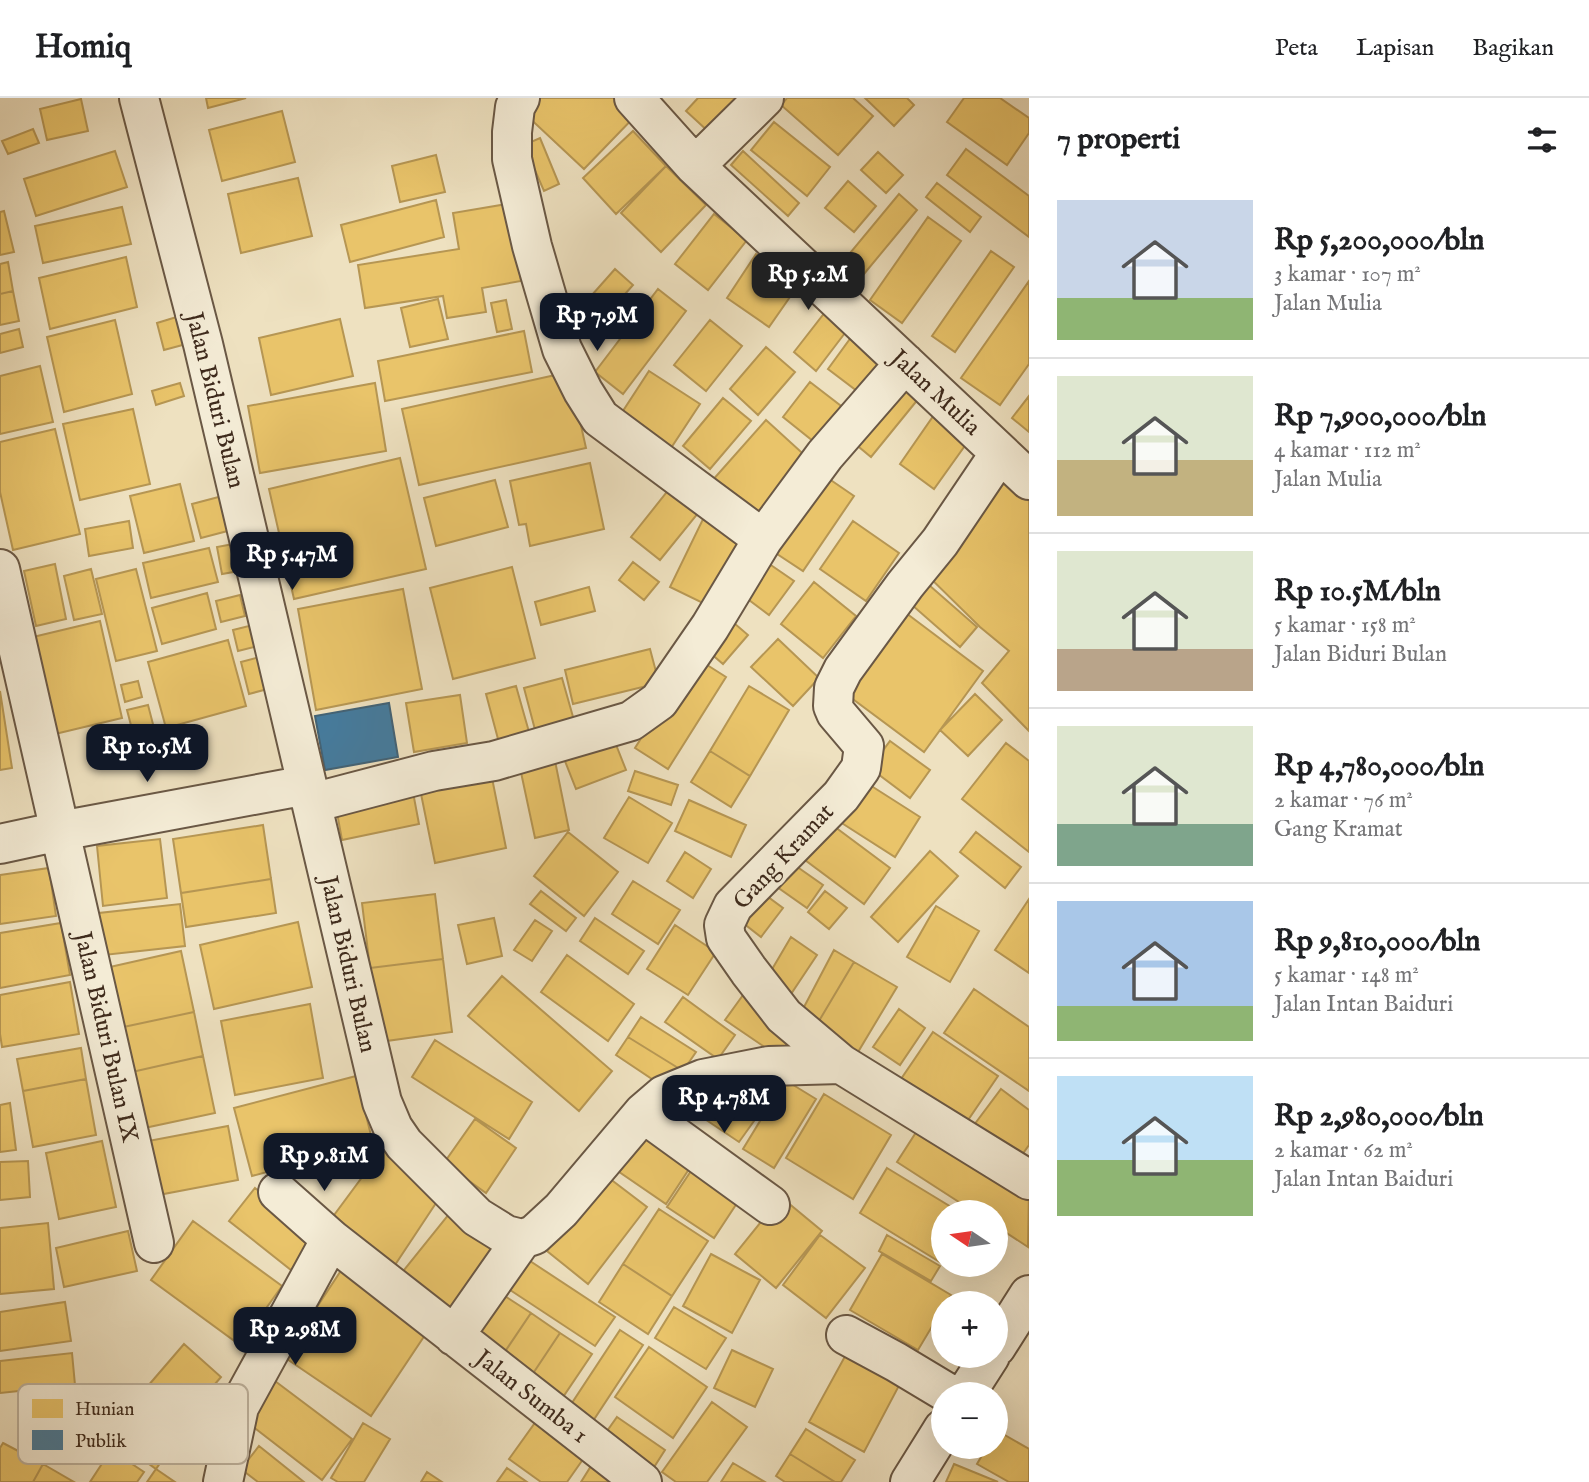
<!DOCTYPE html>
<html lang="id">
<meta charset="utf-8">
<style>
:root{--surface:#fff;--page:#f2f2f2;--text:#202124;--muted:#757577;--line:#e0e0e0;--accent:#111827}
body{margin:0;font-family:"IM FELL English",serif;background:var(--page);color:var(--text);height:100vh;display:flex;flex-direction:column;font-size:26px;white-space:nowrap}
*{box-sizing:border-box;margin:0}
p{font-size:23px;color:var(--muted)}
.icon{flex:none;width:38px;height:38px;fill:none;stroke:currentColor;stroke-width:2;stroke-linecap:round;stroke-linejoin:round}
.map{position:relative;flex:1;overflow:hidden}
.details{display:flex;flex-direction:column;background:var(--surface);width:560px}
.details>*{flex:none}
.needle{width:46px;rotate:283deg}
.controls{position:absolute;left:931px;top:1102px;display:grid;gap:14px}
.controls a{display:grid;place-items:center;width:77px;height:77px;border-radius:50%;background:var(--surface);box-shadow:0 7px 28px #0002;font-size:35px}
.price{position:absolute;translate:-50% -60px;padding:0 16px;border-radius:14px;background:var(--accent);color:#fff;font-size:23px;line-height:46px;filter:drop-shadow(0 2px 4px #0008)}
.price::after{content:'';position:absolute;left:50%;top:42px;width:21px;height:16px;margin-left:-10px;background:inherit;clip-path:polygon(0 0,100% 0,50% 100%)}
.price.on{background:#222;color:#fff}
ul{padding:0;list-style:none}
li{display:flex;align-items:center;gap:21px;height:175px;padding:0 28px}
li+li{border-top:2px solid var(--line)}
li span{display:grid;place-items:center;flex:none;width:196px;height:140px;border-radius:0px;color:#555}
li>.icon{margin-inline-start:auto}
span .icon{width:84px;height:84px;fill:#fffc;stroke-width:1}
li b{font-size:30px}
h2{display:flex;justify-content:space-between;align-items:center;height:84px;padding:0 28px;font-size:30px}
header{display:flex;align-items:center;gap:42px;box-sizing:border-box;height:98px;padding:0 35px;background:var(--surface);border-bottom:2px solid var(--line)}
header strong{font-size:33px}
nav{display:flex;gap:38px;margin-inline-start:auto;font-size:24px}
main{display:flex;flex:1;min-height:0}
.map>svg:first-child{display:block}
.homes{fill:#e9c46a;stroke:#b69653;stroke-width:2}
.public{fill:#457b9d;stroke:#436376;stroke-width:2}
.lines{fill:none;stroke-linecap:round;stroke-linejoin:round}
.minor-casing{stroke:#6a5845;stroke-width:42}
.minor{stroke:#f4ecd6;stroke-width:38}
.labels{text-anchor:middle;stroke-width:7;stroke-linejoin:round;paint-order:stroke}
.street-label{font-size:24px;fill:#3e2a1c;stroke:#f4ecd6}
.key{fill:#f4ecd6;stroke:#bdb29e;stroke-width:2}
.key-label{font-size:19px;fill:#3e2a1c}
</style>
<header>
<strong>Homiq</strong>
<nav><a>Peta</a><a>Lapisan</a><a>Bagikan</a></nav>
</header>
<main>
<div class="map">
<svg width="1029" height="1384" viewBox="0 0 1029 1384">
<rect width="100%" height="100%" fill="#eee1c0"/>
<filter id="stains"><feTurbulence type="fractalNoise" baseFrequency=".00286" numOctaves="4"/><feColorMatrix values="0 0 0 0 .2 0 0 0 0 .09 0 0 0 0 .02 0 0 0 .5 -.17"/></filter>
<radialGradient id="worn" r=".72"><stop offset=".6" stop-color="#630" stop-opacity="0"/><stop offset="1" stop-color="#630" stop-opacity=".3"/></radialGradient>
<path class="homes" d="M 206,0 L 246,0 L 208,10 Z
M 536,0 L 629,0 L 641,12 L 584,71 L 523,14 Z
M 698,0 L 744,0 L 710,35 L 686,13 Z
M 787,0 L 853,0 L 873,18 L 838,57 L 781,7 Z
M 865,0 L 907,0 L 914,7 L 894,28 Z
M 964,0 L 1000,0 L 1029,20 L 1029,35 L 1007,67 L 947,24 Z
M 81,1 L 88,33 L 47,42 L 40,11 Z
M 282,13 L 295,64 L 222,83 L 209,32 Z
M 774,24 L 830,69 L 807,98 L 751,52 Z
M 33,31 L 39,45 L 8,56 L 2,43 Z
M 633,33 L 666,68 L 616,116 L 583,80 Z
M 540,40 L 559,86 L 544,93 L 524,47 Z
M 966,51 L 1029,98 L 1029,139 L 947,77 Z
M 115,53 L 127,89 L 36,118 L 24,81 Z
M 743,53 L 799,105 L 788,118 L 731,67 Z
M 878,54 L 903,77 L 886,95 L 861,72 Z
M 436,57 L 445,94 L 400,104 L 392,68 Z
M 666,68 L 706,107 L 661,154 L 621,115 Z
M 298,80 L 312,138 L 241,155 L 228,96 Z
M 848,83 L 876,108 L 854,134 L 825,110 Z
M 937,85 L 981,119 L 970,134 L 926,99 Z
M 899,96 L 917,112 L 859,182 L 841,166 Z
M 436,102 L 444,139 L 350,164 L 341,127 Z
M 507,106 L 514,141 L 521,183 L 482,190 L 486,214 L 447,220 L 443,198 L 365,210 L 358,167 L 459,151 L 453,115 Z
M 122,109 L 131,146 L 43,165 L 35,128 Z
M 4,113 L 14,154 L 0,157 L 0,114 Z
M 714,116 L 747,142 L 708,192 L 675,166 Z
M 928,119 L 961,143 L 902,225 L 870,202 Z
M 991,153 L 1014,169 L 955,254 L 932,238 Z
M 756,156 L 799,186 L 769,229 L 727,200 Z
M 126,159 L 137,209 L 50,231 L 39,180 Z
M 8,164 L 13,193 L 0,196 L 0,166 Z
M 615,171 L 633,187 L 594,231 L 576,215 Z
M 1029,183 L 1029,266 L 1000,307 L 961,280 Z
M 658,191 L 686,213 L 623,296 L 595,274 Z
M 13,193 L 19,223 L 0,227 L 0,196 Z
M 438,201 L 448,241 L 410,249 L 401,210 Z
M 506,202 L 512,231 L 497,234 L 491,205 Z
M 826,213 L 848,231 L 816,273 L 794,254 Z
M 183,217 L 190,245 L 164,252 L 157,225 Z
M 340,221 L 353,278 L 271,297 L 259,240 Z
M 115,222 L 132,296 L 64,314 L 47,239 Z
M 710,222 L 742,248 L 706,293 L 674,267 Z
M 19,231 L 23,249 L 0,255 L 0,236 Z
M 524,233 L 532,274 L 385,303 L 378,263 Z
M 855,234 L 888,260 L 861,296 L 828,271 Z
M 766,249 L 795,274 L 758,317 L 730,291 Z
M 40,268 L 53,324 L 0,336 L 0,278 Z
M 649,273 L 700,306 L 669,353 L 619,319 Z
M 569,274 L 586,350 L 419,387 L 402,311 Z
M 895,279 L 919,300 L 871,359 L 847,339 Z
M 810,284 L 845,311 L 818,347 L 783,319 Z
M 180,285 L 184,298 L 156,307 L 152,293 Z
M 375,285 L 386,353 L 260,375 L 248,308 Z
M 1029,298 L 1029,334 L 1012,320 Z
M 723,300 L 751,323 L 710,371 L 683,348 Z
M 133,311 L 150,386 L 80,402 L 63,326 Z
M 934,317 L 969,342 L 934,391 L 900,366 Z
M 766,322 L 811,363 L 755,425 L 711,384 Z
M 55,331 L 80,436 L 13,452 L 0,394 L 0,344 Z
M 400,360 L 426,471 L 294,501 L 269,391 Z
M 590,365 L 604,431 L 530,448 L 526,426 L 519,427 L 510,383 Z
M 999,372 L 1029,403 L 1029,633 L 982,585 L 1009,553 L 980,529 L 921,471 Z
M 819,374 L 854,398 L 803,473 L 768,450 Z
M 495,382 L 508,429 L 436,448 L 424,400 Z
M 674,385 L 703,409 L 660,462 L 631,439 Z
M 180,386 L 194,443 L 144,455 L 130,398 Z
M 230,396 L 239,430 L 201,440 L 192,406 Z
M 705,417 L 748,438 L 713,510 L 670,489 Z
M 129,423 L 133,450 L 89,458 L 85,431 Z
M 853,423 L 899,455 L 866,503 L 820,471 Z
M 239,445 L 245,472 L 222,476 L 217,449 Z
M 209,450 L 218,484 L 151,500 L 143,465 Z
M 765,463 L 794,483 L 769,517 L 741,496 Z
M 633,464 L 659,484 L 644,502 L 619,482 Z
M 55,466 L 66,521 L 36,528 L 24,473 Z
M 512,469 L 535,560 L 453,581 L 430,490 Z
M 91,471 L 102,516 L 74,522 L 64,478 Z
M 136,471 L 157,553 L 116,563 L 96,481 Z
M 921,480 L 977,529 L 960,549 L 904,500 Z
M 814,484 L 856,518 L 823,560 L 781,526 Z
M 589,489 L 595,513 L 541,527 L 535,504 Z
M 403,491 L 422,591 L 316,612 L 298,511 Z
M 207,495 L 216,531 L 162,546 L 152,510 Z
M 240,497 L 245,518 L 221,524 L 216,503 Z
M 898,509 L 983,573 L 924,654 L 838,590 Z
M 727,519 L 748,537 L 723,566 L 702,548 Z
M 100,523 L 122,620 L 55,636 L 33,539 Z
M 257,526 L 262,547 L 238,553 L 233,532 Z
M 778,541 L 819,580 L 793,608 L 751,569 Z
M 228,542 L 246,608 L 166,630 L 148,564 Z
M 650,551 L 659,585 L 573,606 L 565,572 Z
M 267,557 L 275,589 L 249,596 L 241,564 Z
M 693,558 L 726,579 L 668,671 L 635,650 Z
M 562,580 L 577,633 L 538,643 L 524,590 Z
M 138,583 L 142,599 L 125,604 L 121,587 Z
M 516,588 L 533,648 L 502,656 L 486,596 Z
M 749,588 L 789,612 L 750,678 L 710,653 Z
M 0,593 L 12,670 L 0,672 Z
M 975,596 L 1002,622 L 968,658 L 940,632 Z
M 460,597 L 467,645 L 414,654 L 406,605 Z
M 148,607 L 154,630 L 133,635 L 127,612 Z
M 611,634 L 626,672 L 576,691 L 561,653 Z
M 890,643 L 930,672 L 910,700 L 870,670 Z
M 1006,645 L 1029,663 L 1029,754 L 962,701 Z
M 710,653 L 750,678 L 731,709 L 691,684 Z
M 554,658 L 569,732 L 535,740 L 519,665 Z
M 490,670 L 506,750 L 435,765 L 419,686 Z
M 635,673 L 678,687 L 671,707 L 628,693 Z
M 862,682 L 920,719 L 895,759 L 837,722 Z
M 412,689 L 419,726 L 342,742 L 335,704 Z
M 629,699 L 672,725 L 648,765 L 604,740 Z
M 689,702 L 746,727 L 731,759 L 675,733 Z
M 831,726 L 890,770 L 864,806 L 805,762 Z
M 263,727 L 271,781 L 181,795 L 173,741 Z
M 568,734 L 618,774 L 584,818 L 534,778 Z
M 976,734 L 1021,769 L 1005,790 L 960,754 Z
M 160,741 L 167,800 L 103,808 L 97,748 Z
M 930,753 L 958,778 L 898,844 L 871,819 Z
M 685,754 L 711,771 L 693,800 L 667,783 Z
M 786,761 L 823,787 L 807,810 L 770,784 Z
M 49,770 L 56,818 L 0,826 L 0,777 Z
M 271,781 L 276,815 L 186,829 L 181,795 Z
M 633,783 L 680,812 L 658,846 L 612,816 Z
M 541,793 L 576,820 L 566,833 L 530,806 Z
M 760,793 L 783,810 L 761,839 L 738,821 Z
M 825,793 L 847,810 L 829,831 L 808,814 Z
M 435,796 L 443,861 L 370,870 L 362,805 Z
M 1029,801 L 1029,875 L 995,852 Z
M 180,806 L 185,848 L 95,858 L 90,816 Z
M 936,808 L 979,833 L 950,884 L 907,859 Z
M 494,820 L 502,858 L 467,866 L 458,827 Z
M 595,820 L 644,853 L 628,876 L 580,843 Z
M 535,822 L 552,833 L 532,863 L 514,852 Z
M 298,824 L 312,889 L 214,911 L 200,847 Z
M 61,825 L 70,877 L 0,890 L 0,835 Z
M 675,827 L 716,854 L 688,897 L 647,871 Z
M 791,839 L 817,857 L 787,902 L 771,873 Z
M 834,852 L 854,864 L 816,928 L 804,909 Z
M 181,853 L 194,914 L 114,931 L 101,871 Z
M 567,857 L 634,906 L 608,943 L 541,894 Z
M 443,861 L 452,934 L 379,944 L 370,870 Z
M 854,864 L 897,889 L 858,954 L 816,928 Z
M 502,878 L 612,973 L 579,1013 L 468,918 Z
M 70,884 L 79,936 L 2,949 L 0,936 L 0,897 Z
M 974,891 L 1029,929 L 1029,993 L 944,935 Z
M 743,897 L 806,939 L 788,965 L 725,922 Z
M 683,899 L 735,937 L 718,961 L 665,924 Z
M 310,906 L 323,980 L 235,997 L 221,923 Z
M 899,911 L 925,930 L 900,967 L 873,949 Z
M 194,914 L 203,958 L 123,976 L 114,931 Z
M 641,919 L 696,954 L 683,973 L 628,939 Z
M 933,934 L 998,978 L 966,1025 L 901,981 Z
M 628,939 L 683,973 L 670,993 L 616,957 Z
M 435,942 L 532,1004 L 509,1041 L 412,979 Z
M 81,950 L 86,981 L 23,993 L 17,961 Z
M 203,958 L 215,1015 L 135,1032 L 123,976 Z
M 356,978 L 373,1045 L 252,1078 L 234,1010 Z
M 714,980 L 764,1009 L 739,1044 L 678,1003 Z
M 86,981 L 96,1037 L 33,1049 L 23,993 Z
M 785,982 L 816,1001 L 774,1070 L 743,1051 Z
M 1001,991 L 1029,1012 L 1029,1047 L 1019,1061 L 974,1027 Z
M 824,996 L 891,1037 L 853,1101 L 786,1060 Z
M 10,1005 L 16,1052 L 0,1054 L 0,1007 Z
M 475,1021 L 516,1050 L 486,1095 L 444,1065 Z
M 924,1022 L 1029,1090 L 1028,1149 L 996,1128 L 996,1115 L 976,1115 L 897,1064 Z
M 638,1023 L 695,1062 L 666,1106 L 609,1067 Z
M 228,1028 L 238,1082 L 153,1098 L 143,1044 Z
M 102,1043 L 116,1109 L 59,1121 L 46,1055 Z
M 383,1051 L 442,1096 L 391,1173 L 326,1128 Z
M 28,1063 L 30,1099 L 0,1102 L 0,1064 Z
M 697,1064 L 743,1096 L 714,1140 L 667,1109 Z
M 887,1070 L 961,1115 L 943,1115 L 943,1166 L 860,1115 Z
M 605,1077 L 647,1109 L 588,1186 L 547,1153 Z
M 255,1090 L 317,1139 L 291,1172 L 229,1123 Z
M 781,1099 L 822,1133 L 776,1190 L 735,1156 Z
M 453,1111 L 505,1149 L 450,1223 L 396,1182 Z
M 659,1111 L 708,1143 L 672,1198 L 623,1166 Z
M 193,1123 L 282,1188 L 240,1247 L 151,1182 Z
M 48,1125 L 54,1191 L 0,1196 L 0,1130 Z
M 128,1133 L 137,1173 L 64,1189 L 56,1150 Z
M 820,1137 L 865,1170 L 826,1220 L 783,1187 Z
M 887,1137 L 940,1168 L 931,1183 L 879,1153 Z
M 711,1156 L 760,1182 L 732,1235 L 683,1208 Z
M 882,1156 L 951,1197 L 945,1206 L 943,1206 L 943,1210 L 918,1252 L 850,1212 Z
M 527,1161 L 615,1219 L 595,1248 L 507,1190 Z
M 623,1166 L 672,1198 L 648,1236 L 599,1204 Z
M 344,1168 L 431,1228 L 371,1318 L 284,1259 Z
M 497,1193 L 531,1215 L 500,1261 L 467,1238 Z
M 65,1204 L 71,1243 L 0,1253 L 0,1214 Z
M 674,1209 L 726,1240 L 706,1271 L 655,1240 Z
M 531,1215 L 560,1235 L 530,1280 L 500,1261 Z
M 620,1232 L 643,1247 L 589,1329 L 566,1314 Z
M 560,1235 L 592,1256 L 561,1302 L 530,1280 Z
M 184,1246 L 221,1279 L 173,1335 L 135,1303 Z
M 649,1249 L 707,1289 L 673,1340 L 615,1299 Z
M 849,1251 L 903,1280 L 864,1354 L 809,1324 Z
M 732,1252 L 773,1271 L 755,1309 L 714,1290 Z
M 72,1255 L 75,1287 L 0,1295 L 0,1263 Z
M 267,1277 L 352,1341 L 322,1382 L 243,1321 Z
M 712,1304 L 747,1329 L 707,1384 L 676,1384 L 662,1374 Z
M 128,1319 L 171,1349 L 156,1371 L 113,1340 Z
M 617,1319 L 665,1352 L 649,1377 L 600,1343 Z
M 537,1322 L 586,1357 L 567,1384 L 541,1384 L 509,1361 Z
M 363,1325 L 390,1341 L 364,1384 L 338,1384 L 331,1380 Z
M 806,1331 L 855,1362 L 841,1384 L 835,1384 L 790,1356 Z
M 996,1332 L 1029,1351 L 1029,1384 L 1009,1384 L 977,1366 L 987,1349 L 996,1349 Z
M 3,1345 L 43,1366 L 33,1384 L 0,1384 L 0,1350 Z
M 259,1348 L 304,1384 L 258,1384 L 241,1371 Z
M 111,1352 L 144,1374 L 137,1384 L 90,1384 Z
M 790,1356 L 835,1384 L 785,1384 L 776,1378 Z
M 596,1360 L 631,1384 L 581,1384 Z
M 733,1365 L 765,1384 L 721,1384 Z
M 43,1366 L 74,1384 L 33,1384 Z
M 954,1366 L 998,1384 L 946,1384 Z
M 507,1370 L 527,1384 L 497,1384 Z
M 156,1371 L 175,1384 L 147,1384 Z
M 427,1374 L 442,1384 L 421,1384 Z"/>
<path class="public" d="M 389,605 L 398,659 L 325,672 L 315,618 Z"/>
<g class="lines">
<g class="minor-casing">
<path id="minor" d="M 139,0 L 203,246 L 382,1004 L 393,1030 L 404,1046 L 477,1119 L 506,1137 L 522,1141 L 534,1137 L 561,1112 L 643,1015 L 664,997 L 703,981 L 769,968 L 841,966
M 520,0 L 515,9 L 512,34 L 512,61 L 532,148 L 562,251 L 583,293 L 600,320 L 763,441
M 634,0 L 695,68 L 1029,382
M 695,68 L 764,0
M 1000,355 L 940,444 L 905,487 L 843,572 L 834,590 L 833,608 L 836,615 L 864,648 L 861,670 L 841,698 L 733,808 L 724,827 L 726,840 L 749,873 L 784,918 L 841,966 L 1029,1082
M 0,471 L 154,1145
M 312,705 L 434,673 L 494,663 L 631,623 L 659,603 L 710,529 L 763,441 L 825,357 L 905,265
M 0,746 L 60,733 L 307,687
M 643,1015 L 770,1107
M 278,1094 L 331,1141 L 642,1384
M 846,1237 L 896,1264 L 951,1297
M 454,1238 L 522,1141
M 996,1249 L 1029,1197
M 965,1297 L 990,1258
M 223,1384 L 239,1309 L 331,1141
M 910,1384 L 943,1331"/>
</g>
<use href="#minor" class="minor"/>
</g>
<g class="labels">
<g class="street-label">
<text transform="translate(936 294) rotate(43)" y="8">Jalan Mulia</text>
<text transform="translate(216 302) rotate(76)" y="8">Jalan Biduri Bulan</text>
<text transform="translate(783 758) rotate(-47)" y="8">Gang Kramat</text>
<text transform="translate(349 866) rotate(77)" y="8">Jalan Biduri Bulan</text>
<text transform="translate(107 939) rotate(77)" y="8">Jalan Biduri Bulan IX</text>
<text transform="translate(532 1298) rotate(38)" y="8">Jalan Sumba 1</text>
</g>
</g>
<rect x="18" y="1286" width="230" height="80" rx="10" class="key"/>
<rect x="32" y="1301" width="31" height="19" fill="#e9c46a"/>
<rect x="32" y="1332" width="31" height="20" fill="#457b9d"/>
<g class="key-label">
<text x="75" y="1317">Hunian</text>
<text x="75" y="1349">Publik</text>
</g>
<rect width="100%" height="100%" filter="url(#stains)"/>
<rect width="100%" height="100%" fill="url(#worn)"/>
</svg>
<div class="controls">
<a><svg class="needle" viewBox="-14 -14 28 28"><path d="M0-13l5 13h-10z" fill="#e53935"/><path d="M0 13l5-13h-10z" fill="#757577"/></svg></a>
<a>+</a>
<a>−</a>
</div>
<b class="price on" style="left:808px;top:214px">Rp 5.2M</b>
<b class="price" style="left:597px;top:255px">Rp 7.9M</b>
<b class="price" style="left:292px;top:494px">Rp 5.47M</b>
<b class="price" style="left:147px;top:686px">Rp 10.5M</b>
<b class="price" style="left:724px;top:1037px">Rp 4.78M</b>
<b class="price" style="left:324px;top:1095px">Rp 9.81M</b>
<b class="price" style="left:295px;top:1269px">Rp 2.98M</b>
</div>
<section class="details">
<h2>7 properti<svg class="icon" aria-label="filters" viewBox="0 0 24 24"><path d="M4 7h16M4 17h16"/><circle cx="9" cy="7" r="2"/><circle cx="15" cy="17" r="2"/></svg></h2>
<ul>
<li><span style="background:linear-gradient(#c9d6e8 70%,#8fb573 0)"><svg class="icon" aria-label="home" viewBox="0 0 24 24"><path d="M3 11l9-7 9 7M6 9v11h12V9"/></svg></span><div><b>Rp 5,200,000/bln</b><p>3 kamar · 107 m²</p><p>Jalan Mulia</p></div></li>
<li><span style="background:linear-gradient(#dfe7d0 60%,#c2b280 0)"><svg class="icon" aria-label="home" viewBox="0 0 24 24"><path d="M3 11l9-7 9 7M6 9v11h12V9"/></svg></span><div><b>Rp 7,900,000/bln</b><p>4 kamar · 112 m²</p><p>Jalan Mulia</p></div></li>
<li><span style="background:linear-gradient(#dfe7d0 70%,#b9a48a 0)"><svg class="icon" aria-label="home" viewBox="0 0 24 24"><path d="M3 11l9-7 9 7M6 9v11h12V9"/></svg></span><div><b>Rp 10.5M/bln</b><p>5 kamar · 158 m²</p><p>Jalan Biduri Bulan</p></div></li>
<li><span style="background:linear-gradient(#dfe7d0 70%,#7fa58c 0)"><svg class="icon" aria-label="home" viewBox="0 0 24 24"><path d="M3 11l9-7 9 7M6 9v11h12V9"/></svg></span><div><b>Rp 4,780,000/bln</b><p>2 kamar · 76 m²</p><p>Gang Kramat</p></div></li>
<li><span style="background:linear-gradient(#a9c7e8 75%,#8fb573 0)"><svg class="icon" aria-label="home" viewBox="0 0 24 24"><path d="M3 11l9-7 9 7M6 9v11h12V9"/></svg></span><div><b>Rp 9,810,000/bln</b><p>5 kamar · 148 m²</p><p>Jalan Intan Baiduri</p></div></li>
<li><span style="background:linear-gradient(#bfe0f5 60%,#8fb573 0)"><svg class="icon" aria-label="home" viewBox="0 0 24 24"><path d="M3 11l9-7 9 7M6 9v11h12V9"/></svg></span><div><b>Rp 2,980,000/bln</b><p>2 kamar · 62 m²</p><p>Jalan Intan Baiduri</p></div></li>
</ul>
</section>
</main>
